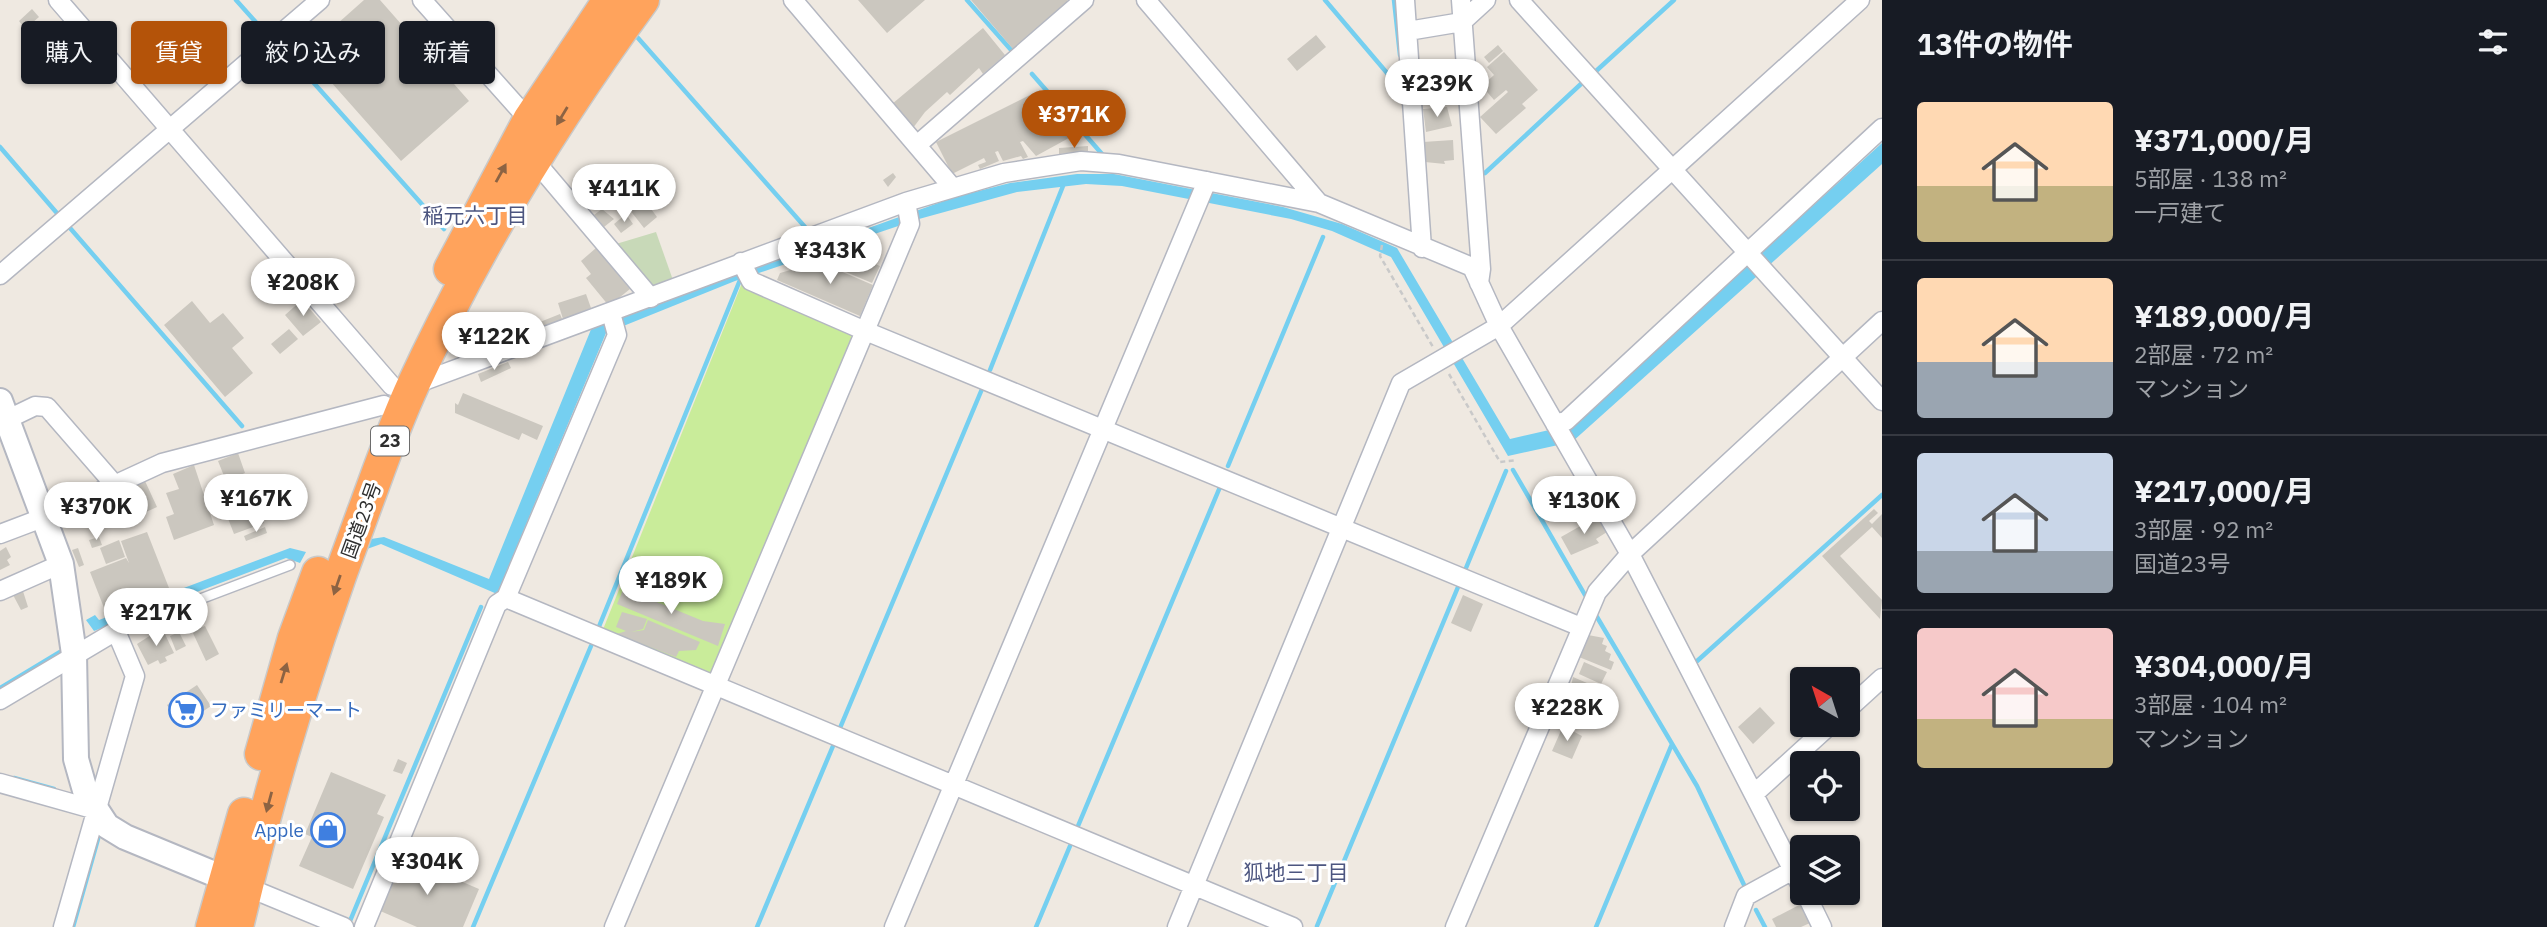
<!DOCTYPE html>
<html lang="ja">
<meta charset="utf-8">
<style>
:root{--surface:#171b24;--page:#20242c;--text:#f1f3f6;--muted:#9ea1a6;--line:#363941;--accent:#b45309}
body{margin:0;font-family:"IBM Plex Sans","Noto Sans JP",sans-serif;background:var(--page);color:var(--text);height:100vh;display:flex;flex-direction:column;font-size:26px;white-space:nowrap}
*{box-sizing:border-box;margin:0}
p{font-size:23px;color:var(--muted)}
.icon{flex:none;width:38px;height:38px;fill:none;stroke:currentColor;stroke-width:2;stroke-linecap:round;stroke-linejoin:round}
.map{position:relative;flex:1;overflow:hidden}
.sheet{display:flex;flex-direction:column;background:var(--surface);width:665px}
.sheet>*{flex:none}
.banner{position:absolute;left:21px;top:21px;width:665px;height:63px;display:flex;gap:14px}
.needle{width:46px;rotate:321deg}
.controls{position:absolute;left:1790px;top:667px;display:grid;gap:14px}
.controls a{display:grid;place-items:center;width:70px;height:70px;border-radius:7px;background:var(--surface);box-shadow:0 2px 5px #0004;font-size:35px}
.price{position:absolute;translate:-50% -60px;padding:0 16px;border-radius:24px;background:#fff;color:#222;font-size:23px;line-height:46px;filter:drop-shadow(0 2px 4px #0008)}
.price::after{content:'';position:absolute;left:50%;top:42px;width:21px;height:16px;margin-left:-10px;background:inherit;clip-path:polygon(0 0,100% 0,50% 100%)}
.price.current{background:var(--accent);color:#fff}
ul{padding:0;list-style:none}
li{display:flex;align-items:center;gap:21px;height:175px;padding:0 35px}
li+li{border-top:2px solid var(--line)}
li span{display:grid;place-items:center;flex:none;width:196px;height:140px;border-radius:7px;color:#555}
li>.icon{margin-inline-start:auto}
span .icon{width:84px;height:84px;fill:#fffc;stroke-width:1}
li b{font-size:30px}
h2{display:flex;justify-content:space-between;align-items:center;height:84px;padding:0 35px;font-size:30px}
.tag{padding:0 24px;border-radius:7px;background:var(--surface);box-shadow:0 2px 5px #0004;font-size:24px;line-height:63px}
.tag.current{background:var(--accent);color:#fff}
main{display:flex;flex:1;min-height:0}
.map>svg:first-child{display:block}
.cemetery{fill:#c8d9b8}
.pitch{fill:#c9ec9a}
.water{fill:#75cff0}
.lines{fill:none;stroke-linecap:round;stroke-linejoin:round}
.stream{stroke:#75cff0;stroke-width:4.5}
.building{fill:#cbc7bf}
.lane-casing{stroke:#b4b7c1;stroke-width:12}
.street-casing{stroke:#b4b7c1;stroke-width:21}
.secondary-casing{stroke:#b4b7c1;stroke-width:28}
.highway-casing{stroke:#c9c9c9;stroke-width:35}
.path{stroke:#c9c9c9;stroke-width:2.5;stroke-dasharray:5 3.5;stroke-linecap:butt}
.lane{stroke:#fff;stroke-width:9}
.street{stroke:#fff;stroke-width:18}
.secondary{stroke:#fff;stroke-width:24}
.highway{stroke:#ffa35c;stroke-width:32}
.oneway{fill:#8c6343}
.labels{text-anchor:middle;stroke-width:6;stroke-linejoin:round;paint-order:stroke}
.shield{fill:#fff;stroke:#6d6d6d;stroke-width:2}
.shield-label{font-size:18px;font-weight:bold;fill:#2e2e2e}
.street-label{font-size:19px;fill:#2e2e2e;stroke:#fff}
.shop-label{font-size:19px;fill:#366cbe;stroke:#fff;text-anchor:start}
.neighbourhood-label{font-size:21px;fill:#4d5680;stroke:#fff}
</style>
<main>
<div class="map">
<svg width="1882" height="927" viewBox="0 0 1882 927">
<rect width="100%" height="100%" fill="#efe9e1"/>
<path class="cemetery" d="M 656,232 L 674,283 L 653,290 L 616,244 Z"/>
<path class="pitch" d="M 742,283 L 852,333 L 855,339 L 710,678 L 602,632 Z"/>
<path class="water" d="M 1882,143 L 1882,164 L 1572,442 L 1508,456 L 1391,257 L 1332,231 L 1291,219 L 1122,186 L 1086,184 L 1017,192 L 919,219 L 735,281 L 606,333 L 497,594 L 381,544 L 367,549 L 371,539 L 384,537 L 489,579 L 592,327 L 955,197 L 1010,183 L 1077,174 L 1114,174 L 1283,207 L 1342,224 L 1397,248 L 1510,439 L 1571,425 Z
M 290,548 L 306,552 L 300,563 L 286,558 L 94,631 L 86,620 L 95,615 L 99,620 Z"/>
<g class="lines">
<path class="stream" d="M 236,0 L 262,29
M 967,0 L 1012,51
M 1325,0 L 1404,93
M 1394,0 L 1400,55
M 638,38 L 805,227
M 280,45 L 444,229
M 1595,72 L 1674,0
M 1032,74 L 1102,154
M 0,147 L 56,212
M 1485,173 L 1582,83
M 70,228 L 242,426
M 990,370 L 1063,186
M 1228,466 L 1323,237
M 1513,470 L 1585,595
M 1466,568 L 1506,471
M 1597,617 L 1697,786 L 1745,887
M 598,629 L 740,280
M 1696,662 L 1882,495
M 0,688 L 60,652
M 840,728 L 982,389
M 14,778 L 54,789
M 1078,826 L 1220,487
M 1756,910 L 1765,927
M 350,921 L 481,607
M 1317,926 L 1458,587
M 73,927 L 98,839
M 473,927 L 591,646
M 757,927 L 833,746
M 1036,927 L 1070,846
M 1596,927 L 1672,744"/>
</g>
<path class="building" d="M 364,0 L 380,0 L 469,101 L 401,161 L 307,55 L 299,62 L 287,47 L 308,28 L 319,40 Z
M 858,0 L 925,0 L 887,33 Z
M 971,0 L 1067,0 L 1069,2 L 1013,49 Z
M 32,9 L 39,17 L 25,29 L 19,21 Z
M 983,28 L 1005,55 L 983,74 L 979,68 L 950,95 L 947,92 L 925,112 L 913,128 L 892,104 Z
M 1316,35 L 1326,47 L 1297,71 L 1287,59 Z
M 1498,45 L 1503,51 L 1489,63 L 1484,57 Z
M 1504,52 L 1538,90 L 1522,104 L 1526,108 L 1496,134 L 1480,117 L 1508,92 L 1506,90 L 1494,100 L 1482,86 L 1494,75 L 1487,67 Z
M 1040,90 L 1078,133 L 1036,156 L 1023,141 L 1020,142 L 1028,157 L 1023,159 L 1021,156 L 1003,161 L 998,151 L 995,152 L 999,161 L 980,169 L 978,165 L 986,162 L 984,158 L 952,174 L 936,142 Z
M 1447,107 L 1452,126 L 1426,132 L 1423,109 Z
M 1453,140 L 1454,160 L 1444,161 L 1445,164 L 1425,162 L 1423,142 Z
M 1088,146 L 1088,152 L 1059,154 L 1059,148 Z
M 893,173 L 896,177 L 888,187 L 883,180 Z
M 640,194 L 657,217 L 644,228 L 626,205 Z
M 602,209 L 614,219 L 604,227 L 594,215 Z
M 626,214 L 633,224 L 621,233 L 614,224 Z
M 596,248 L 630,289 L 609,306 L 586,278 L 591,274 L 581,261 Z
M 846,252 L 880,266 L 872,283 L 820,261 Z
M 819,262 L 873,285 L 860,316 L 777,280 L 780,273 Z
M 586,294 L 591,308 L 563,319 L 558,303 Z
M 302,300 L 321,322 L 303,336 L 285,315 Z
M 192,301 L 210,323 L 223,313 L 244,338 L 232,348 L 253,373 L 225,397 L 164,325 Z
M 560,314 L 563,321 L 543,329 L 540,322 Z
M 289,329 L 298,339 L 280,354 L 271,344 Z
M 508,362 L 511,368 L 481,382 L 478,374 Z
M 463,393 L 543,426 L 537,440 L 522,433 L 519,440 L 455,413 L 455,403 L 458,405 Z
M 238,453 L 245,473 L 226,481 L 218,461 Z
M 194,465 L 214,525 L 174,540 L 166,517 L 174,514 L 166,493 L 179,489 L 173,474 Z
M 145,481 L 157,507 L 111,528 L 108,522 L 96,527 L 87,509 Z
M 249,483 L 264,523 L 234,534 L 219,495 Z
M 1874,509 L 1878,513 L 1869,521 L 1872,524 L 1882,514 L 1882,538 L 1872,527 L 1840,556 L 1882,600 L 1880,619 L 1822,556 Z
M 1598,516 L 1607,532 L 1596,539 L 1599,543 L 1571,555 L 1561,537 Z
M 265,527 L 267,533 L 246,541 L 244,536 Z
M 147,532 L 169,588 L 106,613 L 90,572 L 126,558 L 129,563 L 121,541 Z
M 99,537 L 102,545 L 92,548 L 89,540 Z
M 119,540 L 125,557 L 106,564 L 100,548 Z
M 6,547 L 11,557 L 7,560 L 10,565 L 0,570 L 0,551 Z
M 78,548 L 84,565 L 79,567 L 72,550 Z
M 626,583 L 647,598 L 703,621 L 725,624 L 718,646 L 617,604 Z
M 22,588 L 28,607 L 21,610 L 12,593 Z
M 1463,595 L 1483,604 L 1471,632 L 1451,623 Z
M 622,612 L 647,619 L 643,629 L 631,632 L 644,630 L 648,620 L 700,642 L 696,650 L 679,651 L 676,657 L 617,634 L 626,631 L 616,627 Z
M 205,626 L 219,654 L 206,661 L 192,631 Z
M 162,628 L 174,653 L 165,657 L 167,661 L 160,664 L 158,660 L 148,665 L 137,644 Z
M 179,632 L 186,646 L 176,651 L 170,636 Z
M 1588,635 L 1604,638 L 1602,644 L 1607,646 L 1605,651 L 1611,654 L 1609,660 L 1614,662 L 1611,670 L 1579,657 Z
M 1584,662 L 1607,672 L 1601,684 L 1579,674 Z
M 1573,677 L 1601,689 L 1592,710 L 1568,700 Z
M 197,685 L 211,706 L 181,726 L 167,705 Z
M 1760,707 L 1775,723 L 1753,744 L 1738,727 Z
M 1563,726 L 1582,736 L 1572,759 L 1552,751 Z
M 398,759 L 407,763 L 402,774 L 393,771 Z
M 331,772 L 386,795 L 377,814 L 384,817 L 353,889 L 299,866 L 312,837 L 305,834 Z
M 402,856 L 479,889 L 463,927 L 417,927 L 378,910 Z
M 1801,904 L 1810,923 L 1801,927 L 1776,927 L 1772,919 Z"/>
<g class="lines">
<g class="lane-casing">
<path id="lane" d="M 116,631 L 290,565"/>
</g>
<g class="street-casing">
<path id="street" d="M 58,0 L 392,386
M 422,0 L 529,120
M 793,0 L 953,188
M 1146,0 L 1319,203
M 1405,0 L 1422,248
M 1461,0 L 1481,269 L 1479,283
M 1519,0 L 1882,401
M 1408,31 L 1462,22 L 1486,0
M 917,145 L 1084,0
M 535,161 L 651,298
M 741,262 L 751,281 L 863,330 L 1581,627
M 0,275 L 320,0
M 413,385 L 906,202 L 1004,173 L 1081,161 L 1119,164 L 1319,203 L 1472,267 L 1499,326 L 1630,554 L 1802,888
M 8,419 L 35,406 L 47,407 L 114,484
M 1555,424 L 1566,421 L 1882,128
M 0,534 L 45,517 L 162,463 L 384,405
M 0,591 L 61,564
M 506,598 L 1293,927
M 0,700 L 116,631 L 135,676 L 63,927
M 1848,709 L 1882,678
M 0,783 L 96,810
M 1755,793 L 1831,724
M 247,887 L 344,927
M 1805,892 L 1822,927
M 364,927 L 497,604 L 506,598 L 617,335 L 611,313
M 614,927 L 910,224 L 906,202
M 894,927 L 1207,181
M 1177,927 L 1401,383 L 1499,326 L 1860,0
M 1455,927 L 1597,592 L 1630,554 L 1882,321
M 1734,927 L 1746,896 L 1793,870"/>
</g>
<g class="secondary-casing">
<path id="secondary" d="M 0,401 L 61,564 L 74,654 L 76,759 L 86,794 L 107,826 L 125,837 L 241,885"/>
</g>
<g class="highway-casing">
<path id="highway" d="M 450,269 L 529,120 L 609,0
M 261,754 L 294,638 L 318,573
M 212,927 L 244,814
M 237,927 C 270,786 312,648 363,513 C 379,470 394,426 413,385 C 476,249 555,120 643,0"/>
</g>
<path class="path" d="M 1382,245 L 1380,256 L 1433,347
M 1449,374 L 1500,462 L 1517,460"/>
<use href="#lane" class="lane"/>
<use href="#street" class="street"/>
<use href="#secondary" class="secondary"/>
<use href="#highway" class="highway"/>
</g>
<defs><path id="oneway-solid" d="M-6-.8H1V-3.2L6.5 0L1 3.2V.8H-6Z" transform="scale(1.75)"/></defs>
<g class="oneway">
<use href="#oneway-solid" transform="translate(562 116) rotate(121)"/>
<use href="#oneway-solid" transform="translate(501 173) rotate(-61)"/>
<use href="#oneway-solid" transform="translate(337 585) rotate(109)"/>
<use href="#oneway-solid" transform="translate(284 673) rotate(-73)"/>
<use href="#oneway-solid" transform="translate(269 802) rotate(105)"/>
</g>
<defs>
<g id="supermarket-ring" transform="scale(1.75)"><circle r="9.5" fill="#fff" stroke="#3f7fe0" stroke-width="1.5"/><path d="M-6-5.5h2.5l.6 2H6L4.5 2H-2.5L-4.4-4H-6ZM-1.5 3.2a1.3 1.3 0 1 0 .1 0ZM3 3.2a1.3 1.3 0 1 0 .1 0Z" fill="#3f7fe0"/></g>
<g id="shop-ring" transform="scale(1.75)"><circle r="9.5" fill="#fff" stroke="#3f7fe0" stroke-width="1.5"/><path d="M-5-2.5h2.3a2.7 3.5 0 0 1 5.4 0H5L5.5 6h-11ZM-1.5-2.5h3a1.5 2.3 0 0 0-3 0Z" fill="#3f7fe0"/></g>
</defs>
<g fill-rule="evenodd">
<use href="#supermarket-ring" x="186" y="710"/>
<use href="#shop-ring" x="328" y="830"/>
</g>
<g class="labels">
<rect class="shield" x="371" y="426.5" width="38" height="29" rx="5"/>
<g class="shield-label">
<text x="390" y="447">23</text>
</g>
<g class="street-label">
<text transform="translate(361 520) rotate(-70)" y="7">国道23号</text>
</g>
<g class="shop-label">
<text x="210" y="717">ファミリーマート</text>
<text x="304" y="837" text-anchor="end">Apple</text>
</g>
<g class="neighbourhood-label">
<text x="475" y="223">稲元六丁目</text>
<text x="1296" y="880">狐地三丁目</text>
</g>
</g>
</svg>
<div class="controls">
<a><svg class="needle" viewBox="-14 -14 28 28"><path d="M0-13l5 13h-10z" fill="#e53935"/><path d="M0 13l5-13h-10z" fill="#9ea1a6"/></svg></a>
<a><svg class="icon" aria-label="locate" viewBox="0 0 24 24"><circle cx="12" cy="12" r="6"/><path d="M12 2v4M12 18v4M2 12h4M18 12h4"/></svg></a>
<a><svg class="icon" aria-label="layers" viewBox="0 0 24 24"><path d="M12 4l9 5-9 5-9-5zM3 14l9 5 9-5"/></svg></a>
</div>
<b class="price" style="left:1437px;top:119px">¥239K</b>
<b class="price current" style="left:1074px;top:150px">¥371K</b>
<b class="price" style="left:624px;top:224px">¥411K</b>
<b class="price" style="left:830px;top:286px">¥343K</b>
<b class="price" style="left:303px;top:318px">¥208K</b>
<b class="price" style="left:494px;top:372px">¥122K</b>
<b class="price" style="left:256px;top:534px">¥167K</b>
<b class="price" style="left:1584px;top:536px">¥130K</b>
<b class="price" style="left:96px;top:542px">¥370K</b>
<b class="price" style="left:671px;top:616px">¥189K</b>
<b class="price" style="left:156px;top:648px">¥217K</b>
<b class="price" style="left:1567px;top:743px">¥228K</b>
<b class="price" style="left:427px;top:897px">¥304K</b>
<div class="banner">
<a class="tag">購入</a>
<a class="tag current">賃貸</a>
<a class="tag">絞り込み</a>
<a class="tag">新着</a>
</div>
</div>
<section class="sheet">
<h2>13件の物件<svg class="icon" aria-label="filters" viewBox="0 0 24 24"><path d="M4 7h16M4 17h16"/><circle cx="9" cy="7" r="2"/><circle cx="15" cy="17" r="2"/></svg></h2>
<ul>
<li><span style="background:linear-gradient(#ffd9b3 60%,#c2b280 0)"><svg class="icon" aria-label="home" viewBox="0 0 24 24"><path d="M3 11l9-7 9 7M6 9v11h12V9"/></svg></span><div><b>¥371,000/月</b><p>5部屋 · 138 m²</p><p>一戸建て</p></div></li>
<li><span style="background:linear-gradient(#ffd9b3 60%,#9aa5b1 0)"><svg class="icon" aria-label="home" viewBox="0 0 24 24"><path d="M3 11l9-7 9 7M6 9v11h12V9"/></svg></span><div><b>¥189,000/月</b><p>2部屋 · 72 m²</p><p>マンション</p></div></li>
<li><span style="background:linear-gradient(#c9d6e8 70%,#9aa5b1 0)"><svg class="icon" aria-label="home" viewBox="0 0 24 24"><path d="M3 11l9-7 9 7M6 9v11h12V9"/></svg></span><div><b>¥217,000/月</b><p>3部屋 · 92 m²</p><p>国道23号</p></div></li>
<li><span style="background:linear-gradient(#f6c9c9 65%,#c2b280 0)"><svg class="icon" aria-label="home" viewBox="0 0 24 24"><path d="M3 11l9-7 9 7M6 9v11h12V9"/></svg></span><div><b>¥304,000/月</b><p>3部屋 · 104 m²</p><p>マンション</p></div></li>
</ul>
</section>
</main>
